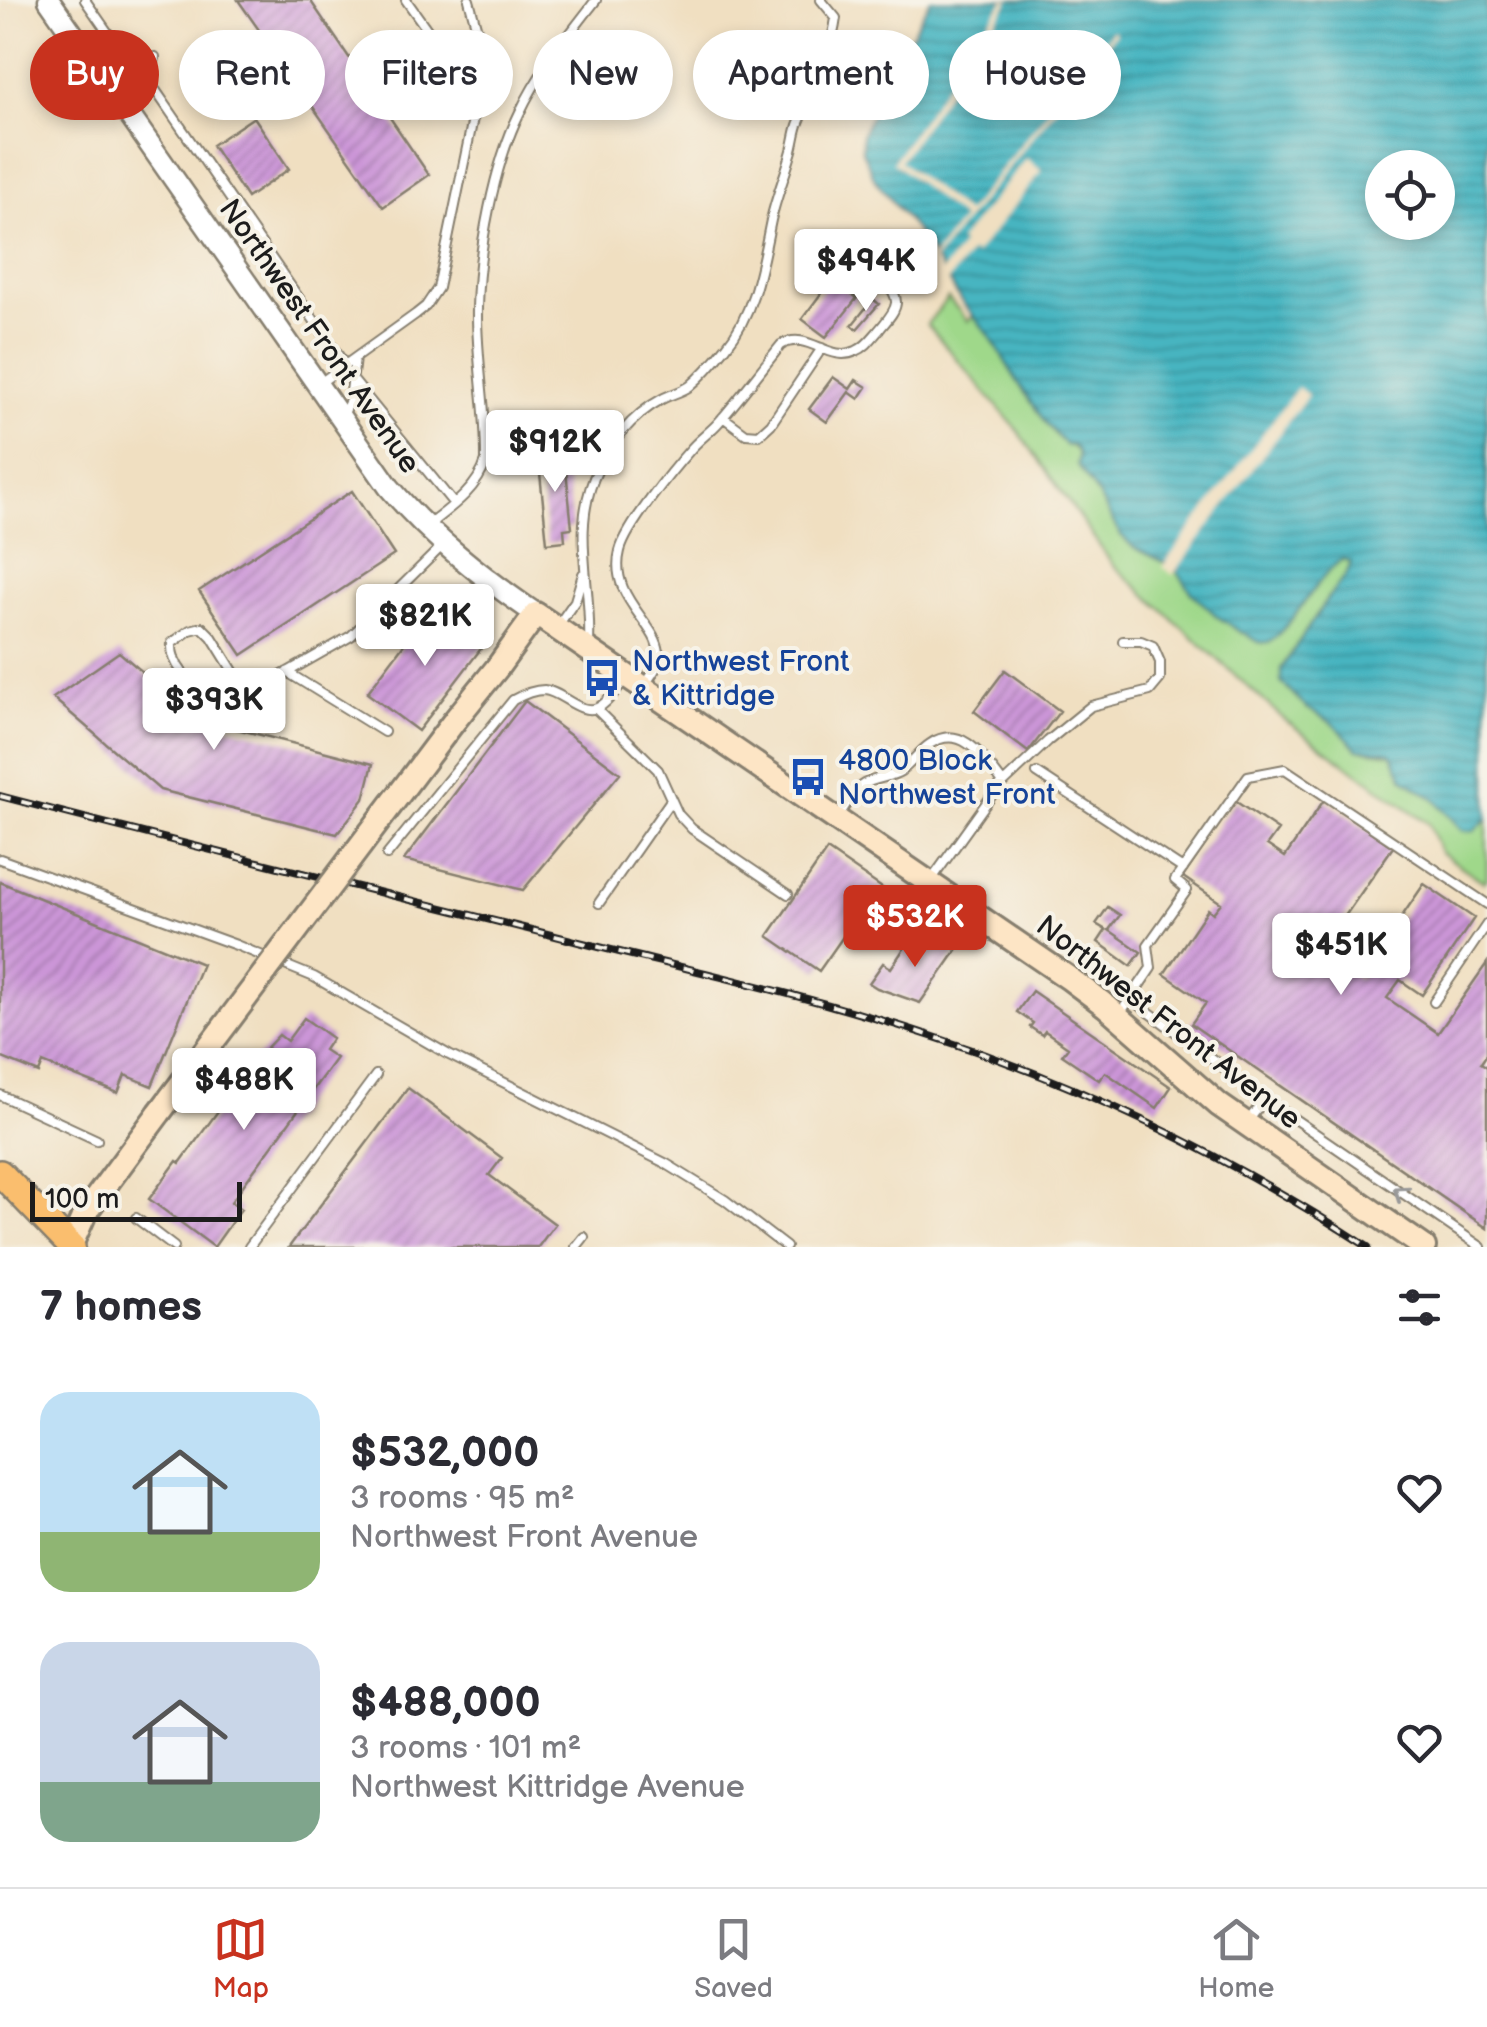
<!DOCTYPE html>
<meta charset="utf-8">
<style>
:root{--surface:#fff;--page:#f2f2f3;--text:#2b2b33;--muted:#7c7c81;--line:#e1e1e2;--accent:#c8321e}
body{margin:0;font-family:"Balsamiq Sans",sans-serif;background:var(--page);color:var(--text);height:100vh;display:flex;flex-direction:column;font-size:38px;white-space:nowrap}
*{box-sizing:border-box;margin:0}
p{font-size:32px;color:var(--muted)}
.icon{flex:none;width:55px;height:55px;fill:none;stroke:currentColor;stroke-width:2;stroke-linecap:round;stroke-linejoin:round}
.map{position:relative;height:1247px;overflow:hidden}
.side{display:flex;flex-direction:column;background:var(--surface);flex:1}
.side>*{flex:none}
.top-card{position:absolute;left:30px;top:30px;width:1428px;height:90px;display:flex;gap:20px}
.controls{position:absolute;left:1365px;top:150px;display:grid;gap:20px}
.controls a{display:grid;place-items:center;width:90px;height:90px;border-radius:50%;background:var(--surface);box-shadow:0 5px 15px #0003;font-size:50px}
.scale{position:absolute;left:30px;bottom:25px;width:212px;box-sizing:border-box;padding-left:10px;border:5px solid #1c1c1c;border-top:0;font-size:28px;line-height:35px;white-space:nowrap;color:#1c1c1c;-webkit-text-stroke:8px #f7f3e8;paint-order:stroke}
.price{position:absolute;translate:-50% -85px;padding:0 22px;border-radius:10px;background:#fff;color:#222;font-size:32px;line-height:65px;filter:drop-shadow(0 2px 5px #0008)}
.price::after{content:'';position:absolute;left:50%;top:60px;width:30px;height:22px;margin-left:-15px;background:inherit;clip-path:polygon(0 0,100% 0,50% 100%)}
.price.selected{background:var(--accent);color:#fff}
ul{padding:0;list-style:none}
li{display:flex;align-items:center;gap:30px;height:250px;padding:0 40px}
li span{display:grid;place-items:center;flex:none;width:280px;height:200px;border-radius:30px;color:#555}
li>.icon{margin-inline-start:auto}
span .icon{width:120px;height:120px;fill:#fffc;stroke-width:1}
li b{font-size:42px}
h2{display:flex;justify-content:space-between;align-items:center;height:120px;padding:0 40px;font-size:42px}
.chip{padding:0 35px;border-radius:45px;background:var(--surface);box-shadow:0 5px 15px #0003;font-size:35px;line-height:90px}
.chip.selected{background:var(--accent);color:#fff}
.menu{display:flex;justify-content:space-around;align-items:center;height:140px;border-top:2px solid var(--line);background:var(--surface);font-size:28px;color:var(--muted)}
.menu a{display:grid;justify-items:center;gap:5px}
.menu .selected{color:var(--accent)}
.map>svg:first-child{display:block}
.green{fill:#9fd88a;stroke:#5e7a53;stroke-width:2.5}
.water{fill:url(#water-rules);stroke:#31686e;stroke-width:2.5;fill-rule:evenodd}
.pier{fill:#f0dfc1}
.building{fill:url(#building-hatch)}
.lines{fill:none;stroke-linecap:round;stroke-linejoin:round}
.service-casing{stroke:#867e6e;stroke-width:12}
.tertiary-casing{stroke:#867e6e;stroke-width:25}
.secondary-casing{stroke:#867e6e;stroke-width:28}
.trunk-casing{stroke:#867e6e;stroke-width:30}
.service{stroke:#fff;stroke-width:8}
.tertiary{stroke:#fff;stroke-width:20}
.secondary{stroke:#fde5c5;stroke-width:22}
.trunk{stroke:#fabe6e;stroke-width:25}
.rail-casing{stroke:#1c1c1c;stroke-width:8}
.rail{stroke:#f7f3e8;stroke-width:4;stroke-dasharray:11;stroke-linecap:butt}
.secondary-bridge-casing{stroke:#867e6e;stroke-width:28;stroke-linecap:butt}
.secondary-bridge{stroke:#fde5c5;stroke-width:22}
.oneway{stroke:#999}
.labels{text-anchor:middle;stroke-width:8;stroke-linejoin:round;paint-order:stroke}
.street-label{font-size:30px;fill:#1c1c1c;stroke:#f7f3e8}
.transit-label{font-size:30px;fill:#164399;stroke:#f7f3e8;text-anchor:start}
</style>
<div class="map">
<svg width="1487" height="1247" viewBox="0 0 1487 1247">
<defs>
<pattern id="water-rules" width="6" height="5" patternUnits="userSpaceOnUse" patternTransform="scale(2.5)"><rect width="6" height="5" fill="#46b5c1"/><path d="M0 2.5h6" fill="none" stroke="#3a929c"/></pattern>
<pattern id="building-hatch" width="6" height="6" patternUnits="userSpaceOnUse" patternTransform="scale(2.5)"><rect width="6" height="6" fill="#cc96d8"/><path d="M-1 1l2-2M0 6l6-6M5 7l2-2" fill="none" stroke="#a57aae"/></pattern>
</defs>
<rect width="100%" height="100%" fill="#f7f3e8"/>
<filter id="ink" filterUnits="userSpaceOnUse"><feTurbulence type="fractalNoise" baseFrequency=".01" numOctaves="2"/><feDisplacementMap in="SourceGraphic" scale="20" xChannelSelector="R" yChannelSelector="G"/><feConvolveMatrix kernelMatrix="1 2 1 2 8 2 1 2 1" color-interpolation-filters="sRGB"/></filter>
<filter id="wash" filterUnits="userSpaceOnUse"><feTurbulence type="fractalNoise" baseFrequency=".0048" numOctaves="4" result="noise"/><feDisplacementMap in="SourceGraphic" scale="40" xChannelSelector="R" yChannelSelector="G"/><feGaussianBlur stdDeviation="2.25" result="paint"/><feColorMatrix in="noise" values="0 0 0 0 0 0 0 0 0 0 0 0 0 0 0 0 0 1.4 0 .05"/><feComposite in="paint" operator="in"/></filter>
<g filter="url(#wash)">
<rect width="100%" height="100%" fill="#f0dfc1"/>
<path class="green" d="M 948,298 L 968,321 L 974,315 L 981,323 C 1005,356 1022,393 1047,424 C 1052,430 1057,438 1063,442 C 1075,448 1081,450 1077,465 L 1097,493 L 1120,534 L 1133,547 L 1168,564 L 1180,575 L 1193,594 L 1218,617 L 1258,642 L 1268,643 C 1298,620 1312,583 1341,559 L 1351,562 L 1347,574 L 1330,595 L 1281,669 L 1287,688 L 1307,708 L 1334,724 L 1358,749 L 1392,754 L 1404,779 L 1434,799 L 1458,826 L 1474,831 L 1487,819 L 1487,878 L 1484,882 L 1440,852 L 1429,824 L 1285,720 L 1113,565 L 1019,432 L 927,324 Z"/>
<path class="water" d="M 930,0 L 1487,0 L 1487,819 L 1474,831 L 1462,830 L 1434,799 L 1404,779 L 1392,754 L 1385,751 L 1358,749 L 1334,724 L 1307,708 L 1281,682 L 1281,669 L 1330,595 L 1347,574 L 1351,562 L 1342,559 C 1312,583 1298,620 1268,643 L 1258,642 L 1218,617 L 1193,594 L 1180,575 L 1168,564 L 1133,547 L 1120,534 L 1097,493 L 1077,465 C 1079,456 1080,450 1071,445 L 1066,446 L 1045,422 L 1017,381 L 990,336 L 961,301 L 926,244 L 875,180 L 862,151 L 862,134 L 890,74 ZM 1382,168 L 1438,168 L 1438,222 L 1382,222 Z"/>
<path class="pier" d="M 1004,0 L 1010,0 L 900,161 L 966,213 L 1113,30 L 1116,33 L 932,263 L 930,260 L 962,219 L 893,162 Z
M 1026,158 L 1042,171 L 975,255 L 971,252 L 945,285 L 939,275 L 962,245 L 959,241 Z
M 1298,387 L 1308,395 L 1173,575 L 1162,567 Z"/>
<g id="blocks">
<path class="building" d="M 238,0 L 310,0 L 429,175 L 383,207 Z
M 254,117 L 289,169 L 247,198 L 212,145 Z
M 832,279 L 857,298 L 826,337 L 802,319 Z
M 873,299 L 879,304 L 857,329 L 852,325 Z
M 833,377 L 850,389 L 856,380 L 867,387 L 859,399 L 849,392 L 827,422 L 809,409 Z
M 564,450 L 572,528 L 564,529 L 565,541 L 547,543 L 538,453 Z
M 352,491 L 394,555 L 242,655 L 199,591 Z
M 432,607 L 483,646 L 418,731 L 367,693 Z
M 119,652 L 198,719 L 373,764 L 364,799 L 337,834 L 160,790 L 53,698 Z
M 1005,670 L 1060,711 L 1028,752 L 974,711 Z
M 525,701 L 620,773 L 523,890 L 404,860 Z
M 1324,800 L 1393,847 L 1320,952 L 1359,979 L 1424,884 L 1474,918 L 1422,995 L 1400,980 L 1387,998 L 1438,1033 L 1487,963 L 1487,1054 L 1481,1063 L 1487,1067 L 1487,1228 L 1191,1024 L 1206,1003 L 1164,974 L 1208,909 L 1213,913 L 1221,903 L 1183,877 L 1235,801 L 1278,830 L 1267,845 L 1285,857 Z
M 827,850 L 891,894 L 862,937 L 849,928 L 819,971 L 768,936 Z
M 0,882 L 202,964 L 152,1086 L 125,1075 L 118,1093 L 43,1063 L 39,1073 L 0,1057 Z
M 887,905 L 900,914 L 885,935 L 872,927 Z
M 1108,907 L 1120,915 L 1109,930 L 1141,952 L 1131,966 L 1098,942 L 1106,930 L 1096,924 Z
M 933,934 L 957,950 L 920,1003 L 877,988 L 869,983 L 883,963 L 891,968 L 907,944 L 920,953 Z
M 1032,991 L 1171,1087 L 1157,1108 L 1105,1072 L 1099,1080 L 1062,1055 L 1068,1047 L 1045,1031 L 1042,1035 L 1030,1027 L 1033,1023 L 1017,1012 Z
M 304,1018 L 332,1038 L 324,1050 L 336,1058 L 231,1202 L 241,1209 L 214,1247 L 149,1199 L 177,1161 L 180,1163 L 256,1059 L 279,1035 L 287,1041 Z
M 408,1088 L 502,1158 L 489,1175 L 555,1224 L 538,1247 L 289,1247 Z"/>
</g>
</g>
<g filter="url(#ink)">
<use href="#blocks" fill-opacity="0" stroke="#867e6e" stroke-width="2.5"/>
<g class="lines">
<g class="service-casing">
<path id="service" d="M 85,0 L 129,63 L 156,91 L 345,365
M 406,0 L 476,98
M 150,85 L 155,57
M 353,380 L 454,504
M 320,383 L 416,314 L 426,306 L 438,288 L 483,70 L 483,52 L 469,0
M 343,416 L 350,400 L 355,358
M 723,417 L 746,434 L 759,435 L 771,424 L 822,348
M 427,526 C 450,508 477,490 486,461 C 487,410 476,359 477,308 C 478,251 494,165 519,114 C 538,73 568,36 596,0
M 559,624 L 575,601 L 583,574
M 589,643 C 592,587 572,532 594,478 C 607,446 632,415 662,399 C 671,394 682,392 690,386 C 703,375 715,361 726,347 C 755,312 762,263 771,220 C 776,197 785,176 791,154 C 794,145 795,134 798,125 C 812,89 831,56 836,18 L 821,0
M 287,672 L 384,732
M 646,683 C 650,677 656,670 658,663 C 668,628 607,602 620,551 C 626,527 672,470 690,450 C 698,440 709,433 718,423 C 740,398 760,371 781,345 C 808,329 829,364 856,351 C 866,347 872,338 879,330 C 885,322 895,313 896,303 C 897,284 866,268 853,258
M 246,692 L 212,637 L 202,627 L 190,630 L 172,643 C 170,667 194,685 211,700 L 239,694 L 270,682 L 351,636 L 444,544
M 596,709 L 658,770 L 678,814 L 692,829 L 788,894
M 1037,773 L 1183,869
M 839,815 C 846,805 854,790 864,784 C 876,777 890,778 901,771 C 912,763 919,751 930,744 C 963,722 985,760 1003,783
M 387,855 L 513,700 C 522,695 534,690 544,690 C 561,691 579,715 597,708 C 607,704 618,688 625,679
M 0,859 L 236,945 L 314,977 L 449,1055 L 665,1163 L 725,1200 L 786,1247
M 932,879 L 995,791 L 1048,741 L 1091,706 L 1150,691 L 1160,679 L 1160,662 L 1153,646 L 1141,641 L 1123,641
M 599,903 L 671,800
M 1130,998 L 1274,1105 L 1481,1247
M 1434,1002 L 1487,924
M 1119,1015 L 1151,968 L 1148,945 L 1187,890 L 1175,880 L 1248,776 L 1285,769 L 1487,904
M 0,1095 L 97,1140
M 1248,1121 L 1265,1099
M 136,1218 L 174,1247
M 249,1247 L 376,1075
M 576,1247 L 584,1237"/>
</g>
<g class="tertiary-casing">
<path id="tertiary" d="M 49,0 L 389,487 C 431,537 482,577 536,614"/>
</g>
<g class="secondary-casing">
<path id="secondary" d="M 455,720 L 497,668 L 536,614 L 1070,979 L 1106,1006 L 1219,1105 L 1424,1247
M 70,1247 L 85,1213 L 159,1113"/>
</g>
<g class="trunk-casing">
<path id="trunk" d="M 0,1173 L 72,1247"/>
</g>
<use href="#service" class="service"/>
<use href="#tertiary" class="tertiary"/>
<use href="#secondary" class="secondary"/>
<use href="#trunk" class="trunk"/>
<g class="rail-casing">
<path id="rail" d="M 0,796 C 190,846 380,892 571,940 C 690,970 811,996 928,1035 C 1084,1085 1231,1158 1368,1247"/>
</g>
<use href="#rail" class="rail"/>
<g class="secondary-bridge-casing">
<path id="secondary-bridge" d="M 159,1113 L 455,720"/>
</g>
<use href="#secondary-bridge" class="secondary-bridge"/>
</g>
<defs><path id="oneway-chevron" d="M-2-3.5L2.5 0L-2 3.5" fill="none" stroke-width="1.6" stroke-linecap="round" stroke-linejoin="round" transform="scale(2.5)"/></defs>
<use class="oneway" href="#oneway-chevron" transform="translate(1400 1192) rotate(-145)"/>
</g>
<defs>
<g id="bus-bare" transform="scale(3)"><path d="M-5-6H5V4H4V6H2V4H-2V6H-4V4H-5ZM-3.5-4V0h7V-4ZM-3.5 1.2v1.5H-2V1.2ZM2 1.2v1.5H3.5V1.2Z" fill="#1a4fb4" stroke="#f7f3e8" stroke-width="2.5" paint-order="stroke"/></g>
</defs>
<g fill-rule="evenodd">
<use href="#bus-bare" x="602" y="678"/>
<use href="#bus-bare" x="808" y="777"/>
</g>
<g class="labels">
<g class="street-label">
<text transform="translate(320 336) rotate(55)" y="10">Northwest Front Avenue</text>
<text transform="translate(1169 1022) rotate(38)" y="10">Northwest Front Avenue</text>
</g>
<g class="transit-label">
<text x="632" y="671">Northwest Front<tspan x="632" dy="34">&amp; Kittridge</tspan></text>
<text x="838" y="770">4800 Block<tspan x="838" dy="34">Northwest Front</tspan></text>
</g>
</g>
</svg>
<div class="controls">
<a><svg class="icon" aria-label="locate" viewBox="0 0 24 24"><circle cx="12" cy="12" r="6"/><path d="M12 2v4M12 18v4M2 12h4M18 12h4"/></svg></a>
</div>
<div class="scale">100 m</div>
<b class="price" style="left:866px;top:314px">$494K</b>
<b class="price" style="left:555px;top:495px">$912K</b>
<b class="price" style="left:425px;top:669px">$821K</b>
<b class="price" style="left:214px;top:753px">$393K</b>
<b class="price selected" style="left:915px;top:970px">$532K</b>
<b class="price" style="left:1341px;top:998px">$451K</b>
<b class="price" style="left:244px;top:1133px">$488K</b>
<div class="top-card">
<a class="chip selected">Buy</a>
<a class="chip">Rent</a>
<a class="chip">Filters</a>
<a class="chip">New</a>
<a class="chip">Apartment</a>
<a class="chip">House</a>
</div>
</div>
<section class="side">
<h2>7 homes<svg class="icon" aria-label="filters" viewBox="0 0 24 24"><path d="M4 7h16M4 17h16"/><circle cx="9" cy="7" r="2"/><circle cx="15" cy="17" r="2"/></svg></h2>
<ul>
<li><span style="background:linear-gradient(#bfe0f5 70%,#8fb573 0)"><svg class="icon" aria-label="home" viewBox="0 0 24 24"><path d="M3 11l9-7 9 7M6 9v11h12V9"/></svg></span><div><b>$532,000</b><p>3 rooms · 95 m²</p><p>Northwest Front Avenue</p></div><svg class="icon" aria-label="heart" viewBox="0 0 24 24"><path d="M12 20l-8-8c-3-5 5-10 8-4 3-6 11-1 8 4z"/></svg></li>
<li><span style="background:linear-gradient(#c9d6e8 70%,#7fa58c 0)"><svg class="icon" aria-label="home" viewBox="0 0 24 24"><path d="M3 11l9-7 9 7M6 9v11h12V9"/></svg></span><div><b>$488,000</b><p>3 rooms · 101 m²</p><p>Northwest Kittridge Avenue</p></div><svg class="icon" aria-label="heart" viewBox="0 0 24 24"><path d="M12 20l-8-8c-3-5 5-10 8-4 3-6 11-1 8 4z"/></svg></li>
</ul>
</section>
<nav class="menu">
<a class="selected"><svg class="icon" aria-label="map" viewBox="0 0 24 24"><path d="M3 6l6-2 6 2 6-2v14l-6 2-6-2-6 2zM9 4v14M15 6v14"/></svg>Map</a>
<a><svg class="icon" aria-label="saved" viewBox="0 0 24 24"><path d="M7 4h10v16l-5-4-5 4z"/></svg>Saved</a>
<a><svg class="icon" aria-label="home" viewBox="0 0 24 24"><path d="M3 11l9-7 9 7M6 9v11h12V9"/></svg>Home</a>
</nav>
